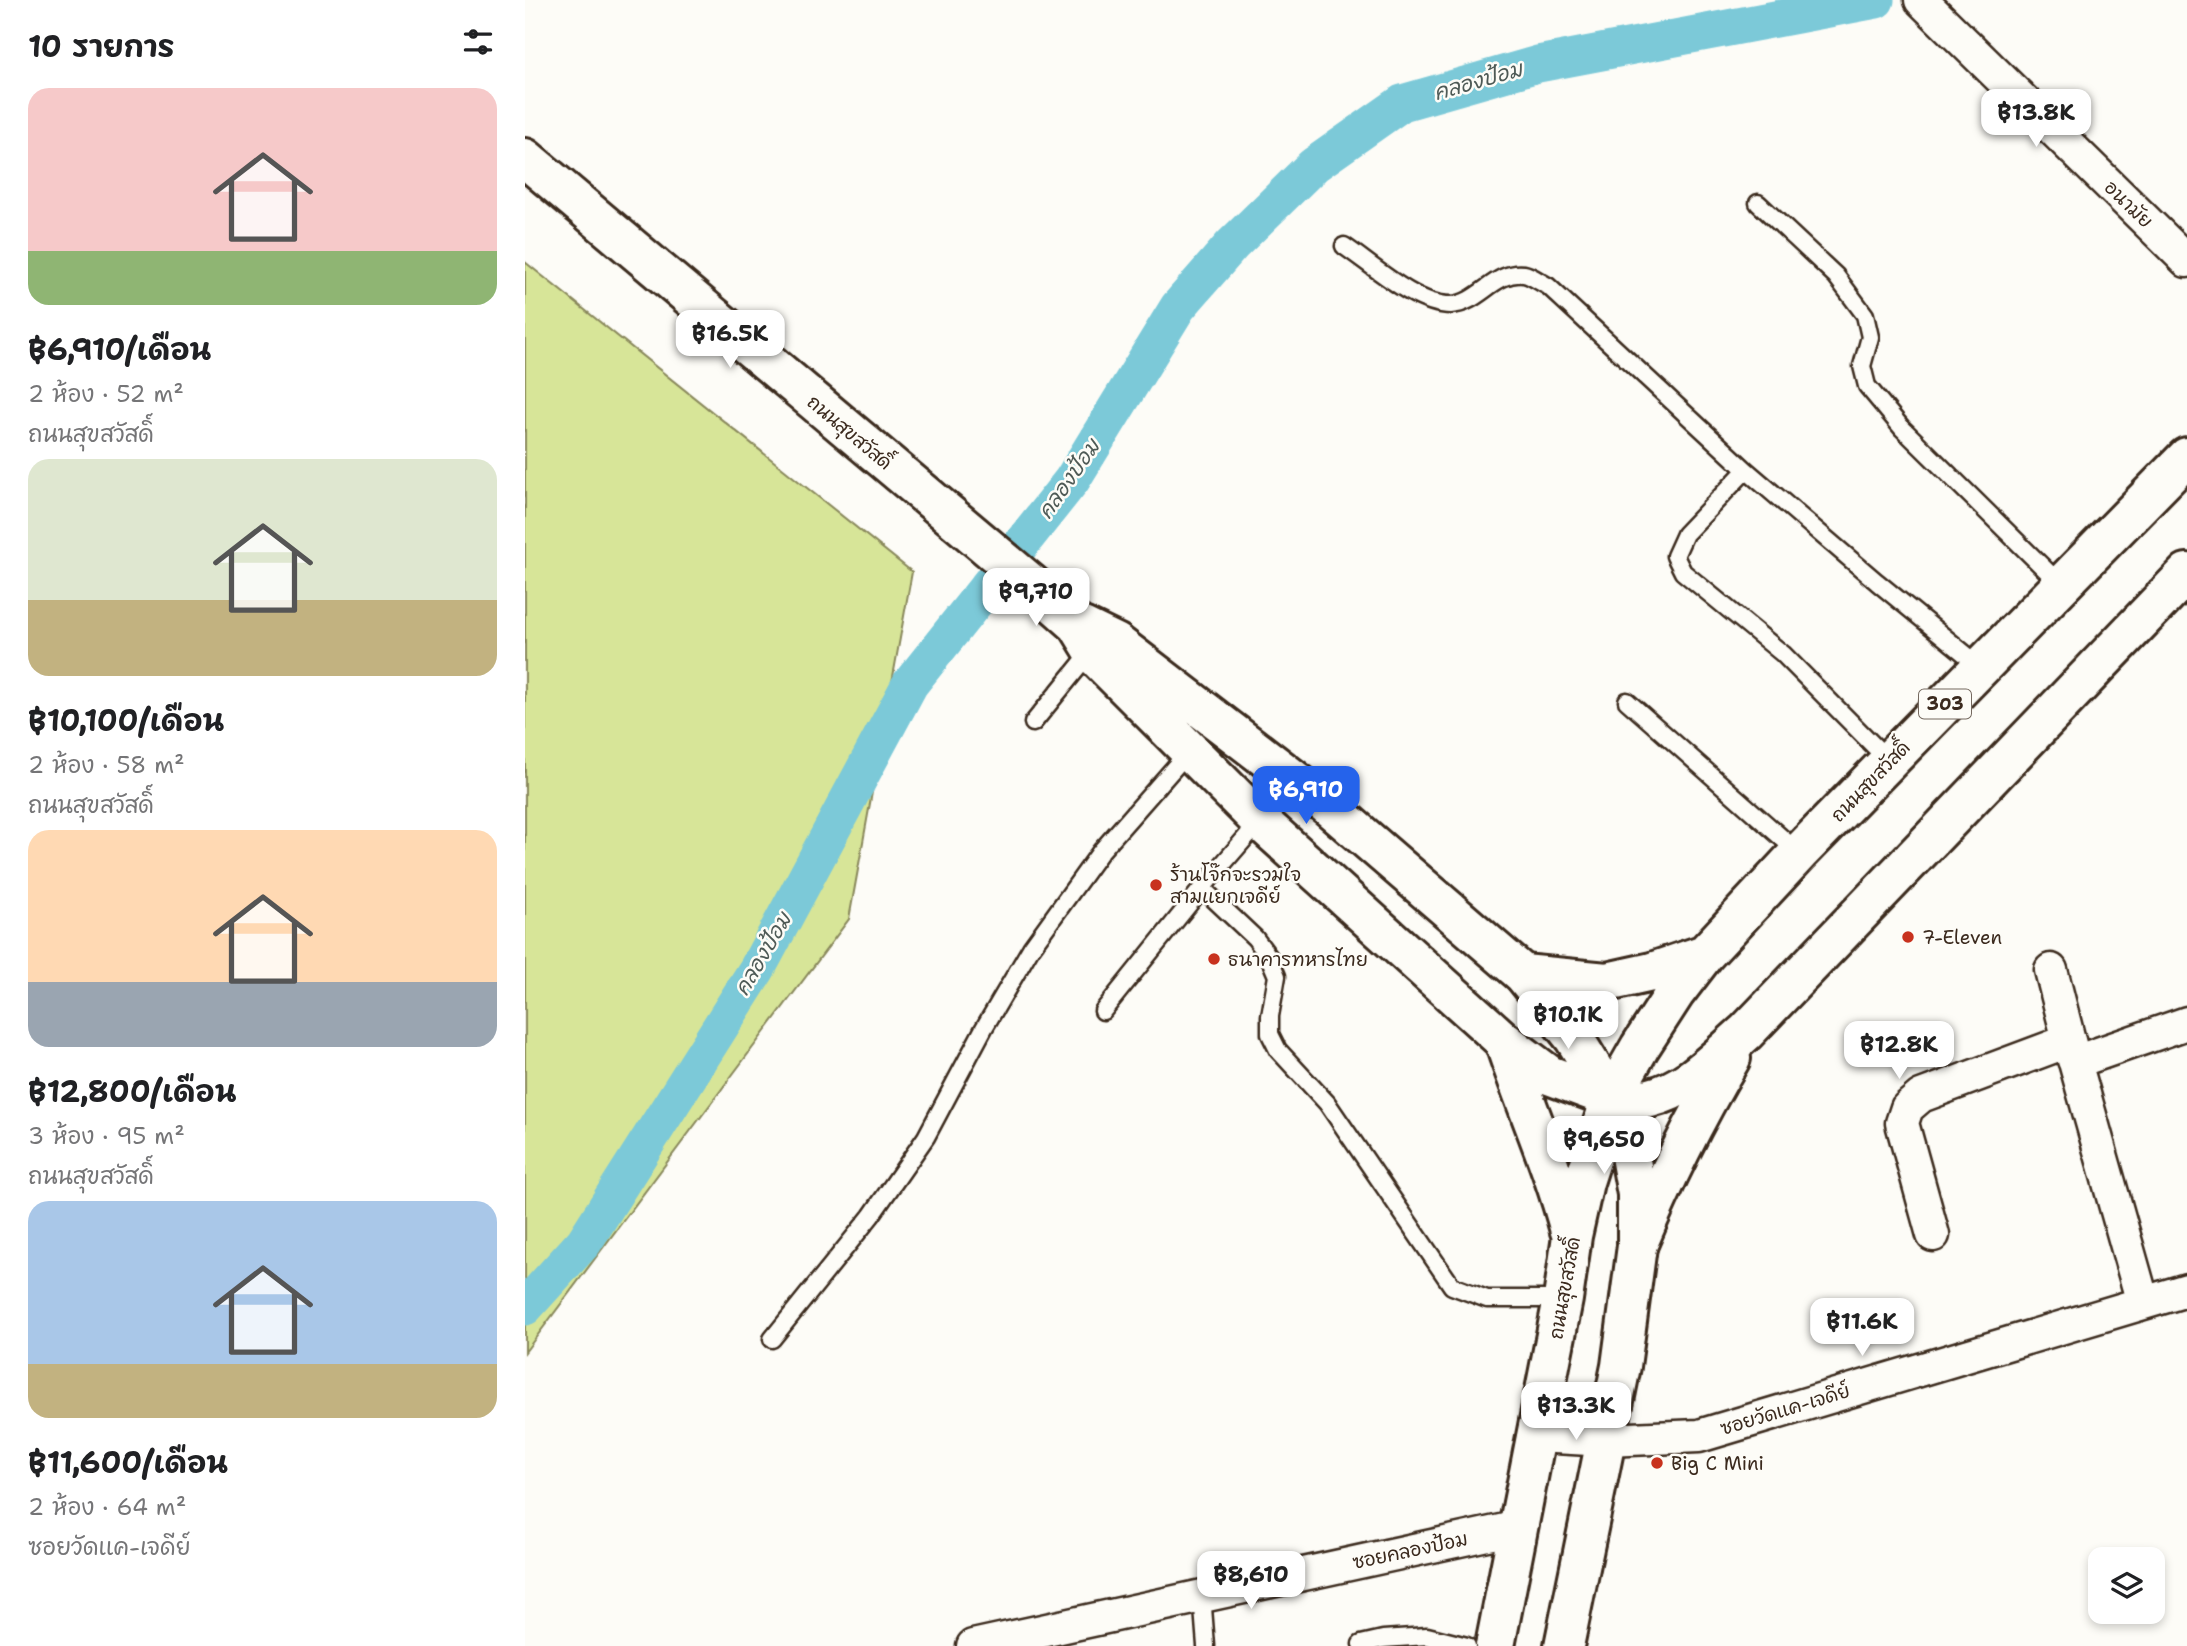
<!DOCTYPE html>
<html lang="th">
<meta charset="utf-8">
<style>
:root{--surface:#fff;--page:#f2f2f2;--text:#202124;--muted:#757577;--accent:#2563eb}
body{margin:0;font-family:"Shantell Sans","Playpen Sans Thai",sans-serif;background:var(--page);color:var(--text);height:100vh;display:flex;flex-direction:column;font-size:26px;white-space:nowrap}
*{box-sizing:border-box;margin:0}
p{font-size:23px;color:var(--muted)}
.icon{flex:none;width:38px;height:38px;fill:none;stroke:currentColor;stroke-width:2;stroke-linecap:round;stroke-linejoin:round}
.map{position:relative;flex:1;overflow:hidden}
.sheet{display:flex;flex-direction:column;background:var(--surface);width:525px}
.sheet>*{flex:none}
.controls{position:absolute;left:1563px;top:1547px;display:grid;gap:14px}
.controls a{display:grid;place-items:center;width:77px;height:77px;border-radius:14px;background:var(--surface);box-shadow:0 4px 10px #0003;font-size:35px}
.price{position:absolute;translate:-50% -60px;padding:0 16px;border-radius:14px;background:#fff;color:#222;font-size:23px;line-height:46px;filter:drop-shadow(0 2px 4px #0008)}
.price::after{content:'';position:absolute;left:50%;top:42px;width:21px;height:16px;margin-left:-10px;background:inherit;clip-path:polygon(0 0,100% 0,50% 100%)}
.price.active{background:var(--accent);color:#fff}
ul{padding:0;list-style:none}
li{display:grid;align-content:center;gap:14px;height:371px;padding:0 28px}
li span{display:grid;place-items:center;height:217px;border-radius:21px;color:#555}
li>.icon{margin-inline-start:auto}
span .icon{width:126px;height:126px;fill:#fffc;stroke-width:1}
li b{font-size:30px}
h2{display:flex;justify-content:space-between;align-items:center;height:84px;padding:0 28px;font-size:30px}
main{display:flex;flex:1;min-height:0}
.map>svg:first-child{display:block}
.green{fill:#d7e598;stroke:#89885b;stroke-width:2}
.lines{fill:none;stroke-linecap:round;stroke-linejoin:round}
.canal{stroke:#7bc9d8;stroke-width:37}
.lane-casing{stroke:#3b2a1e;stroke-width:21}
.street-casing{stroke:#3b2a1e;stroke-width:37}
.secondary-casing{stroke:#3b2a1e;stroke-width:44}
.primary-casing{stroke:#3b2a1e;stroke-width:44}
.lane{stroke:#fdfcf7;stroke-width:16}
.street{stroke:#fdfcf7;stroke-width:32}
.secondary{stroke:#fdfcf7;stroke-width:38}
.primary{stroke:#fdfcf7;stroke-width:38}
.poi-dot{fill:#c8321e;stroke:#fdfcf7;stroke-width:2.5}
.labels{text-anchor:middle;stroke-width:5;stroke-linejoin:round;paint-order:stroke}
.shield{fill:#fdfcf7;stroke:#75695f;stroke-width:2}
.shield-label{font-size:18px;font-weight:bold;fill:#3b2a1e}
.street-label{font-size:19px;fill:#3b2a1e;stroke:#fdfcf7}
.poi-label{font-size:19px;fill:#3b2a1e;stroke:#fdfcf7;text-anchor:start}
.water-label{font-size:21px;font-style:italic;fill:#4e5a56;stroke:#fdfcf7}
</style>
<main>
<section class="sheet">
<h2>10 รายการ<svg class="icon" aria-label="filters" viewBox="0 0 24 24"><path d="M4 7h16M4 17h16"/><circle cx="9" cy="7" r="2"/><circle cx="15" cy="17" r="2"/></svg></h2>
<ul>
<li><span style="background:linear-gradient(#f6c9c9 75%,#8fb573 0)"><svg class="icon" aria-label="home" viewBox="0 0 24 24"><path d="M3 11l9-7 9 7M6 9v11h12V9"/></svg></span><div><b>฿6,910/เดือน</b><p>2 ห้อง · 52 m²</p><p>ถนนสุขสวัสดิ์</p></div></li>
<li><span style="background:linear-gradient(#dfe7d0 65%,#c2b280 0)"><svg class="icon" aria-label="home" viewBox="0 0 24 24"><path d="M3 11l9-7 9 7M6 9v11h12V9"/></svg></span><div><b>฿10,100/เดือน</b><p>2 ห้อง · 58 m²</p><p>ถนนสุขสวัสดิ์</p></div></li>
<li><span style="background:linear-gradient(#ffd9b3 70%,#9aa5b1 0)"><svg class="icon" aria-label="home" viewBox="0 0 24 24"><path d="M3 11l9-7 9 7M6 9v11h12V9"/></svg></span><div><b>฿12,800/เดือน</b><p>3 ห้อง · 95 m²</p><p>ถนนสุขสวัสดิ์</p></div></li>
<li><span style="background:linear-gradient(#a9c7e8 75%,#c2b280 0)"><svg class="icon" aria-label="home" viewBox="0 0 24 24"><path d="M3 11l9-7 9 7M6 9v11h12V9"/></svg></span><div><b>฿11,600/เดือน</b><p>2 ห้อง · 64 m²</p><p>ซอยวัดแค-เจดีย์</p></div></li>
</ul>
</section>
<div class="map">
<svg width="1662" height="1646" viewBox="0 0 1662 1646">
<rect width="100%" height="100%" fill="#fdfcf7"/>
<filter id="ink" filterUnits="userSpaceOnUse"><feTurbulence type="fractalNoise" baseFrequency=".0143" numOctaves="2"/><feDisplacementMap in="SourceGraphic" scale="14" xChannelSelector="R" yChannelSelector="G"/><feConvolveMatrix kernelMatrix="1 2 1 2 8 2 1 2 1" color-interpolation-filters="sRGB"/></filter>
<g filter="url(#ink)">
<path class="green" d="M 0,262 L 387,572 L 324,919 L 0,1352 Z"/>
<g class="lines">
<path class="canal" d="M 0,1307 L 59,1242 L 232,969 L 385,684 L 547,480 L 653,307 L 707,245 L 789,165 L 877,103 L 1013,64 L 1351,0"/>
<g class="lane-casing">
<path id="lane" d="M 1233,203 L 1311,276 L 1340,315 L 1345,337 L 1337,366 L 1342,386 L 1377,428 L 1536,585
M 819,246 C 849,266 890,305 926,305 C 954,304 970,270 999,274 C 1006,275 1016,283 1023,286 L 1221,470
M 1102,701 L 1274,853
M 508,723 L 569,648
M 1364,761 L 1258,654 L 1158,572 L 1150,556 L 1160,534 L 1221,470 L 1352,582 L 1456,667
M 677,888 L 730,938 L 744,957 L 752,976 L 745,1016 L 745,1034 L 753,1050 L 802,1103 L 927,1286 L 962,1299 L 1038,1299
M 578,1011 L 677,888 L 735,821
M 247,1339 L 346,1216 L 401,1137 L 459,1028 L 506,948 L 576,851 L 663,752
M 677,1595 L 681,1646
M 836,1644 L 858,1639 L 902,1636 L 942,1646"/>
</g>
<g class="street-casing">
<path id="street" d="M 1396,0 L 1662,261
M 1526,970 L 1549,1060
M 1408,1235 L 1377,1123 L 1382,1108 L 1396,1096 L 1543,1041
M 1618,1303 L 1550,1062 L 1662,1023
M 1012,1436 L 1082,1440 L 1174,1436 L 1662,1290
M 448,1646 L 994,1527"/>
</g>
<g class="secondary-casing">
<path id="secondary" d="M 0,158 L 509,586 L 553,625 L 575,661 L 735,821 L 979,1041 L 1024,1075 L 1086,1098
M 558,627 L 591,643 L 802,805 L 998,974 L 1049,1038 L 1086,1098 L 1104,1150 L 1112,1194 L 1112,1246 L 1096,1366 L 1039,1646
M 979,1041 C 1000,1105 1028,1166 1045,1231
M 970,1646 L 1038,1299 L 1047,1236 L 1059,1182 L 1086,1098"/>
</g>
<g class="primary-casing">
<path id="primary" d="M 1662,457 L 1274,853 L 1180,954 L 1150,993 L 1115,1047 L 1086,1098 C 1099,1098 1113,1100 1125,1098 C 1164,1089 1192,1057 1221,1032 L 1662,573
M 998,974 L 1082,982 L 1127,972 L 1180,954
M 1112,1246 C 1139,1181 1170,1119 1206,1058"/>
</g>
<use href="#lane" class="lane"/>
<use href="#street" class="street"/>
<use href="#secondary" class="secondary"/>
<use href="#primary" class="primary"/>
</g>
</g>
<g class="poi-dot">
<circle cx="631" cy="885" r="7"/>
<circle cx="1383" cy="937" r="7"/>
<circle cx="689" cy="959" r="7"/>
<circle cx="1132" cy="1463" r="7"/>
</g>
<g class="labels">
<rect class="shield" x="1394" y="689.5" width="52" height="29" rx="5"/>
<g class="shield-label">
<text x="1420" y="710">303</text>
</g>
<g class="street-label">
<text transform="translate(1604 204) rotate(44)" y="7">อนามัย</text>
<text transform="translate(325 432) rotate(40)" y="7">ถนนสุขสวัสดิ์</text>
<text transform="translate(1345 781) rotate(-46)" y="7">ถนนสุขสวัสดิ์</text>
<text transform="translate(1039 1288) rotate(-80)" y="7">ถนนสุขสวัสดิ์</text>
<text transform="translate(1260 1409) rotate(-17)" y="7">ซอยวัดแค-เจดีย์</text>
<text transform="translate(885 1550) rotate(-12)" y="7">ซอยคลองป้อม</text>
</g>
<g class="poi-label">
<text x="645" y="881">ร้านโจ๊กจะรวมใจ<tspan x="645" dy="22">สามแยกเจดีย์</tspan></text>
<text x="1397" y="944">7-Eleven</text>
<text x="703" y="966">ธนาคารทหารไทย</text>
<text x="1146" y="1470">Big C Mini</text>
</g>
<g class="water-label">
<text transform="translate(953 81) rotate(-16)" y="7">คลองป้อม</text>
<text transform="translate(544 479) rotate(-55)" y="7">คลองป้อม</text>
<text transform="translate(238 954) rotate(-60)" y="7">คลองป้อม</text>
</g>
</g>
</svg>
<div class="controls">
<a><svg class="icon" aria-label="layers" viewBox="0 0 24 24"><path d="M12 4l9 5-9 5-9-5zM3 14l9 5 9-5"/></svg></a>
</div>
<b class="price" style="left:1511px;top:149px">฿13.8K</b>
<b class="price" style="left:205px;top:370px">฿16.5K</b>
<b class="price" style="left:511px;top:628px">฿9,710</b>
<b class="price active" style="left:781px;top:826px">฿6,910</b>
<b class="price" style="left:1043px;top:1051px">฿10.1K</b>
<b class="price" style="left:1374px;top:1081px">฿12.8K</b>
<b class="price" style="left:1079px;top:1176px">฿9,650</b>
<b class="price" style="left:1337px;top:1358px">฿11.6K</b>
<b class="price" style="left:1051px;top:1442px">฿13.3K</b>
<b class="price" style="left:726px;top:1611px">฿8,610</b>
</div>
</main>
